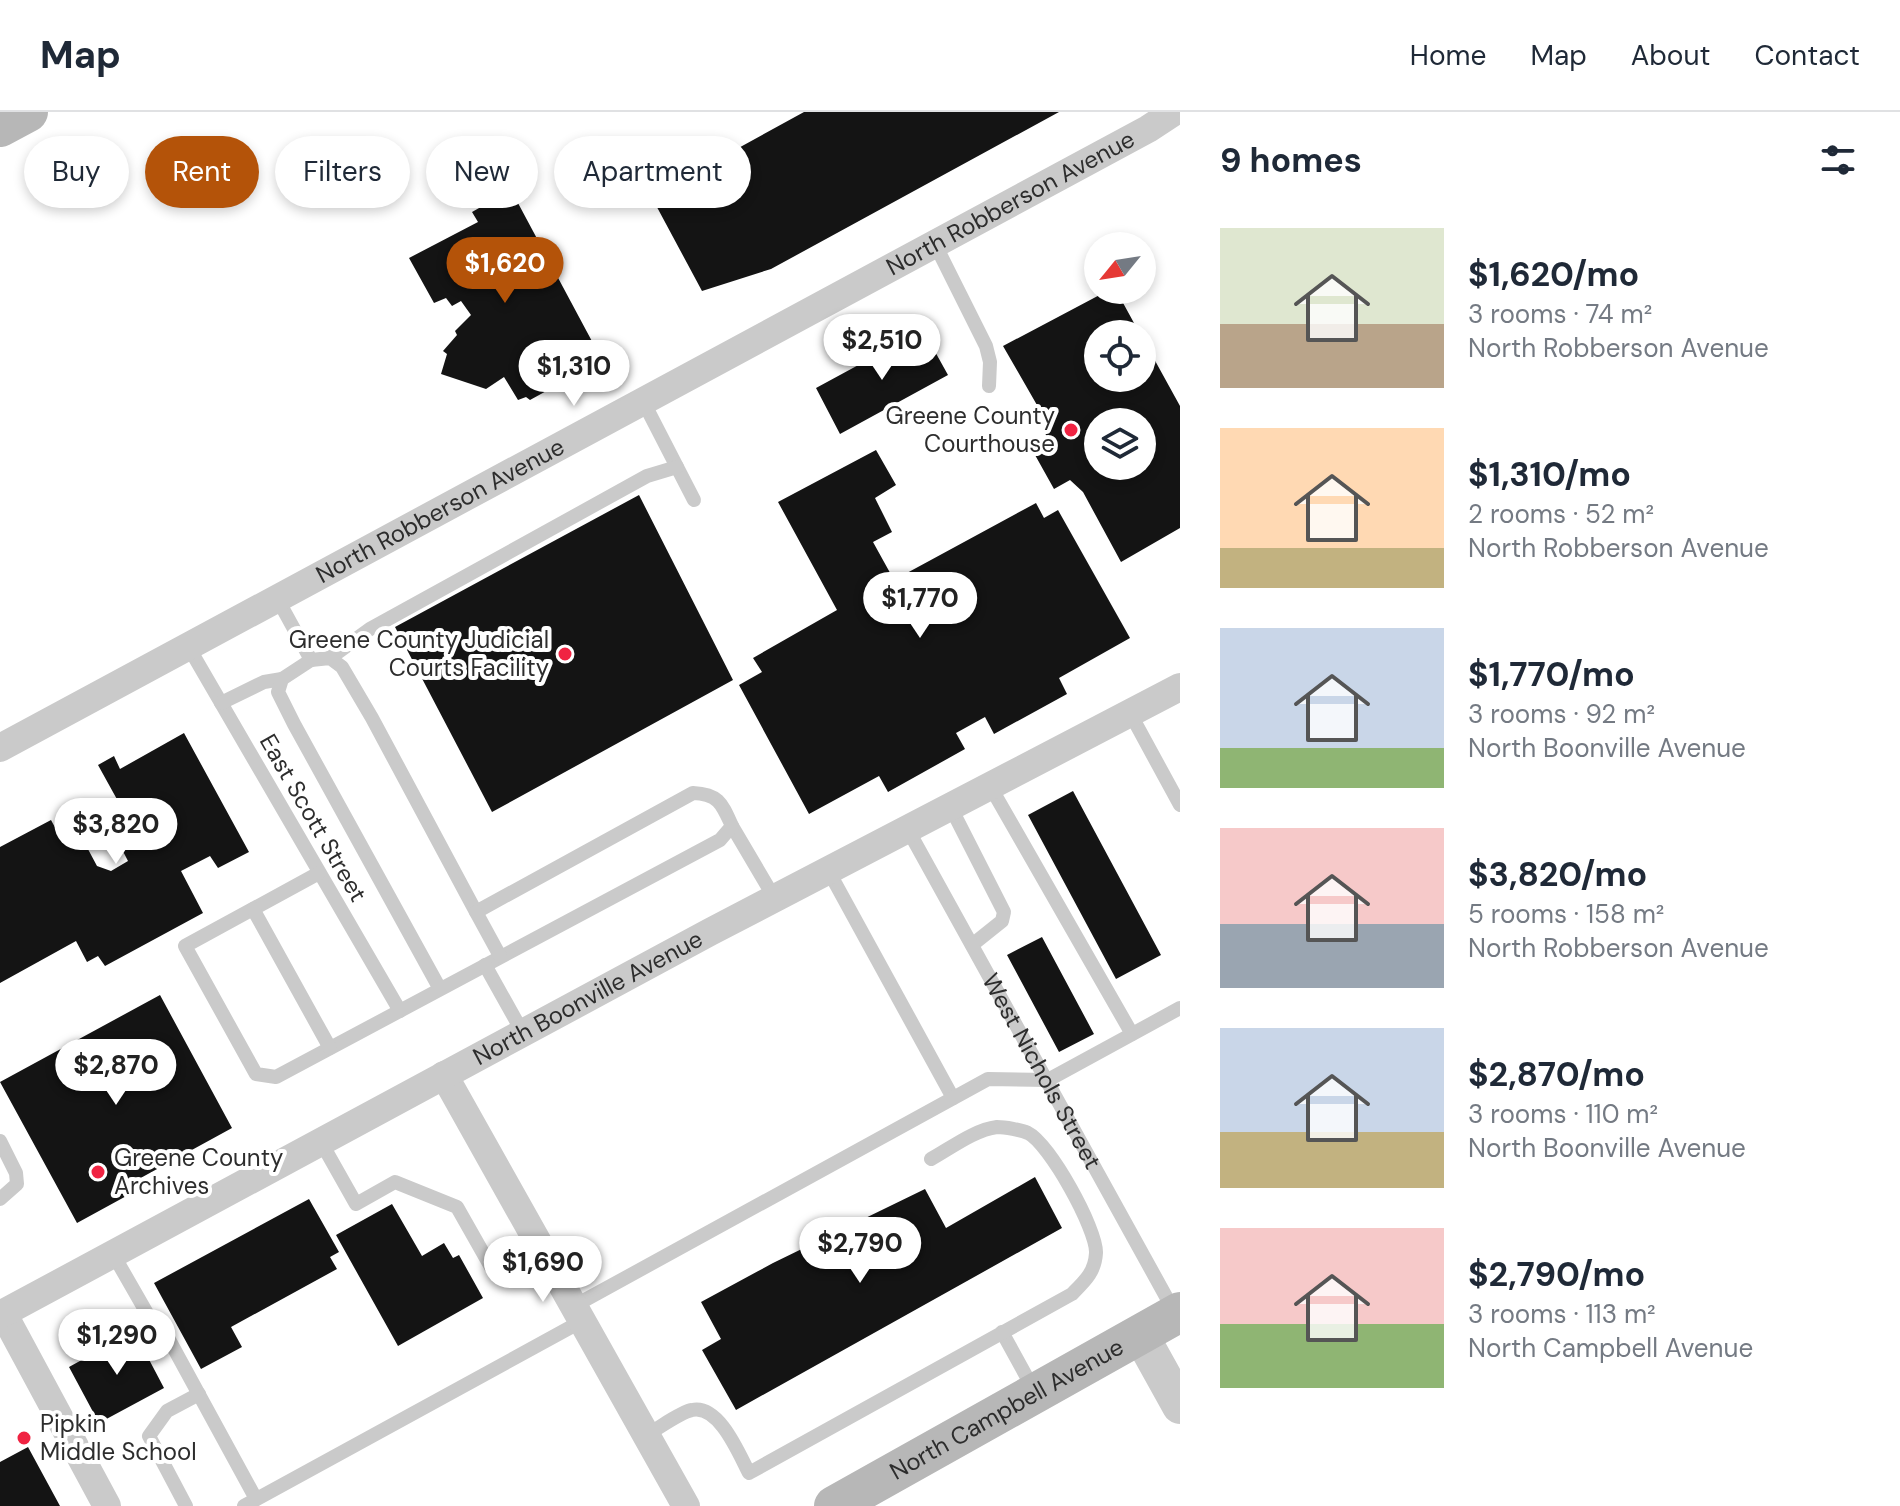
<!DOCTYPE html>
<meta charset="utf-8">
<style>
:root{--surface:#fff;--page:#f2f2f3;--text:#1f2937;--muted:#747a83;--line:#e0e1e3;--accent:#b45309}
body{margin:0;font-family:"DM Sans",sans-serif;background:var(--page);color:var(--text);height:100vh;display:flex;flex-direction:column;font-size:30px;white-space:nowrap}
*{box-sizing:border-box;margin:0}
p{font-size:26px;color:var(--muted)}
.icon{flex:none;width:44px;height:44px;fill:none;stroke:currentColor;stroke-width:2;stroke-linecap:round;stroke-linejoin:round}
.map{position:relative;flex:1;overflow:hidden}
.details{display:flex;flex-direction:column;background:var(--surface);width:720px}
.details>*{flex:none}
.guide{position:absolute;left:24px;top:24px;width:760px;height:72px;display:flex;gap:16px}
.needle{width:52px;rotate:240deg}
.buttons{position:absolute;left:1084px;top:120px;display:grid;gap:16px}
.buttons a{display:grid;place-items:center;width:72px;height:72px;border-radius:50%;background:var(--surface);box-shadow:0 4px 12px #0003;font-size:40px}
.price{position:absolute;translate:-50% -68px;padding:0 18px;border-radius:28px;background:#fff;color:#222;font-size:26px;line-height:52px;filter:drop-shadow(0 2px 4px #0008)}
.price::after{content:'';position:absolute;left:50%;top:48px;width:24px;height:18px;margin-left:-12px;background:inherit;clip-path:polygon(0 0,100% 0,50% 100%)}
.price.on{background:var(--accent);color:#fff}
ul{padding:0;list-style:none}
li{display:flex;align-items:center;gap:24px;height:200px;padding:0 40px}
li span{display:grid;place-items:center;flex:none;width:224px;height:160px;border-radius:0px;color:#555}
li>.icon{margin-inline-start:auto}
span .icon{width:96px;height:96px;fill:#fffc;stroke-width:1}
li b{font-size:34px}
h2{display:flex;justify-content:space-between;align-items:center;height:96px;padding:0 40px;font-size:34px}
.tag{padding:0 28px;border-radius:36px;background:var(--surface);box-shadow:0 4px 12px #0003;font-size:28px;line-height:72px}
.tag.on{background:var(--accent);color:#fff}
header{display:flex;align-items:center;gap:48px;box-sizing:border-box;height:112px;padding:0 40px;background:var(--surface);border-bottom:2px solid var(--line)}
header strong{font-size:38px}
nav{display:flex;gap:44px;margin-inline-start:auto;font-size:28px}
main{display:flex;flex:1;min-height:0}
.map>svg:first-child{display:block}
.building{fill:#141414;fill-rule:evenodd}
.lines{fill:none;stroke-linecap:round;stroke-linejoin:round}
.service{stroke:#cacaca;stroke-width:14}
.minor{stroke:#cacaca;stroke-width:28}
.tertiary{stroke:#cacaca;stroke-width:36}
.secondary{stroke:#b7b7b7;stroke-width:40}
.poi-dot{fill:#f02342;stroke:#fff;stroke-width:3}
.labels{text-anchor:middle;stroke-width:8;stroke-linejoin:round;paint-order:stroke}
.street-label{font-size:24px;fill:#2d2d2d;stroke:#fff}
.poi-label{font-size:24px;fill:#2d2d2d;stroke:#fff;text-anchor:end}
</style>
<header>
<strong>Map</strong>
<nav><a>Home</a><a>Map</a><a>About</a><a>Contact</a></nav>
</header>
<main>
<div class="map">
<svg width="1180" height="1394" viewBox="0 0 1180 1394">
<rect width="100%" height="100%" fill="#fff"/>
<path class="building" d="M 804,0 L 1059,0 L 771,157 L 702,179 L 651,84 Z
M 511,78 L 594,233 L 590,255 L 530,288 L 526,285 L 518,288 L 504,265 L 486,277 L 441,262 L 447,242 L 443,239 L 457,223 L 455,219 L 471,203 L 461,189 L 452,194 L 446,186 L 434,191 L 409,146 L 478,110 L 472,100 Z
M 1109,178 L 1116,178 L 1140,222 L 1098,222 L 1098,266 L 1142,266 L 1142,225 L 1180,294 L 1180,416 L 1121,450 L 1083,380 L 1070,368 L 1054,377 L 1030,334 L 1047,325 L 1040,311 L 1045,307 L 1003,234 ZM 1098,310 L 1142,310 L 1142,354 L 1098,354 Z
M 923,218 L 948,263 L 840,322 L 816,276 Z
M 876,338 L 896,373 L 875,386 L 892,420 L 873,430 L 894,468 L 1036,391 L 1044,406 L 1058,398 L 1130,526 L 1059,566 L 1067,582 L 994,622 L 985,605 L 956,621 L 965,637 L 888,680 L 879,664 L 809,702 L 739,573 L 762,560 L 753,546 L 837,498 L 778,390 Z
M 639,383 L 733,568 L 492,700 L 395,515 Z
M 184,621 L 249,740 L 218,756 L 210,744 L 181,759 L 203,801 L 105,854 L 98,844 L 87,850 L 76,829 L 0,871 L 0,735 L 51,708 L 58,721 L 74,711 L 97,754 L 111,759 L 128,749 L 114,722 L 121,718 L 113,706 L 124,700 L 98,653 L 114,644 L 120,657 Z
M 1073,679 L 1161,843 L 1116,867 L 1028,703 Z
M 1042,825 L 1094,922 L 1059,940 L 1007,843 Z
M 160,883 L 232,1016 L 137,1068 L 141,1076 L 77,1111 L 0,970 Z
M 1035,1065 L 1062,1116 L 736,1298 L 702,1238 L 721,1227 L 701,1190 L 773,1151 L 925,1077 L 946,1116 Z
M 309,1087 L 339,1140 L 330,1145 L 337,1157 L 231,1215 L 242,1235 L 201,1257 L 154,1171 Z
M 392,1092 L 422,1144 L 444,1131 L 453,1146 L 459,1143 L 483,1186 L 398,1234 L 336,1123 Z
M 134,1219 L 164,1276 L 99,1311 L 69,1255 Z
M 28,1335 L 60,1394 L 0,1394 L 0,1350 Z"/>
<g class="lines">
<g class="service">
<path d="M 935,132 L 986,234 L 990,250 L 989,274"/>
<path d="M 643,289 L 694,388"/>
<path d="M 277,486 L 311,548"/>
<path d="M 188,534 L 400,899"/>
<path d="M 330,546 L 370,517 L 647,364 L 677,355"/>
<path d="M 221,591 L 264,570 L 282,567"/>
<path d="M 1130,601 L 1180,693"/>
<path d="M 990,674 L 1132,922"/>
<path d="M 950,694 L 1004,800 L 1002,809 L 972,833"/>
<path d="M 732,714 L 775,787"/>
<path id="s1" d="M 907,716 L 1174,1199"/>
<path d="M 828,758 L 953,986"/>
<path d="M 319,761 L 185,834 L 256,962 L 276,965 L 720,728 L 732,714 C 722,692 719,682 693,681 L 476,800 L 372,606 L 342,555 L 330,546 L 311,548 L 282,567 L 278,580 L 294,612 L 440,877"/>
<path d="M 253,797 L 330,936"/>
<path d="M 476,800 L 500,844"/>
<path d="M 485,853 L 523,921"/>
<path d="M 0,1029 L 16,1061 L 17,1072 L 0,1087"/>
<path d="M 321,1030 L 356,1092 L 395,1070 L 457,1095 L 491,1155 L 537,1129"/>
<path d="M 113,1142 L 148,1203 L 166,1222 L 256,1387"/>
<path d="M 574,1194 L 988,967 L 1048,968 L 1180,896"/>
<path d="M 1002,1220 L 1035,1280"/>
<path d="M 646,1323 C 658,1317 680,1300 692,1298 C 719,1292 739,1342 749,1361 L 1072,1182 C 1085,1169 1095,1160 1096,1141 C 1097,1117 1049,1031 1028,1021 C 1021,1018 1005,1015 997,1015 C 974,1018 951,1036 931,1047"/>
<path d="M 186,1394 L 149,1324 L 167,1299 L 199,1282"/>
<path d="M 244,1394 L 582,1209"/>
</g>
<g class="minor">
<path id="s2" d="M 0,636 L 1148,17 L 1174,0"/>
<path d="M 444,963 L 686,1394"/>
<path d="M 3,1201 L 107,1394"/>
<path id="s3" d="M 0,1203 L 710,820 L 1180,575"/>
</g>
<path class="tertiary" d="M 1140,1222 L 1180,1294"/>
<g class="secondary">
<path d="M 0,15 L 28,0"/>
<path id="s4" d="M 834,1394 L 1180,1200"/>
</g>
</g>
<g class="poi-dot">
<circle cx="1071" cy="318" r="8"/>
<circle cx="565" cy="542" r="8"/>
<circle cx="98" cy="1060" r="8"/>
<circle cx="24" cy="1326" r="8"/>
</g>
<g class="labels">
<g class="street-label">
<text dy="8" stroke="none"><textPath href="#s2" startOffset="1148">North Robberson Avenue</textPath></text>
<text dy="8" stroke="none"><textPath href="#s2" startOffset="500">North Robberson Avenue</textPath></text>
<text transform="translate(313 706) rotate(60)" y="8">East Scott Street</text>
<text dy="8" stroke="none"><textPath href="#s3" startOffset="668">North Boonville Avenue</textPath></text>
<text dy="8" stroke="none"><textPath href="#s1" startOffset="278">West Nichols Street</textPath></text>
<text dy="8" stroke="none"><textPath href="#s4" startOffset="198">North Campbell Avenue</textPath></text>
</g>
<g class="poi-label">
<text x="1055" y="312">Greene County<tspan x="1055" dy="28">Courthouse</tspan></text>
<text x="549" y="536">Greene County Judicial<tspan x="549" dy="28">Courts Facility</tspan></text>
<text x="114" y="1054" text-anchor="start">Greene County<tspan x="114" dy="28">Archives</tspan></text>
<text x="40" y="1320" text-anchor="start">Pipkin<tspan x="40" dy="28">Middle School</tspan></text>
</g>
</g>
</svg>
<div class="buttons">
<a><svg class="needle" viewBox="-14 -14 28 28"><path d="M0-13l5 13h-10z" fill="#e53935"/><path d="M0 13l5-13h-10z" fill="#747a83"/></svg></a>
<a><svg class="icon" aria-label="locate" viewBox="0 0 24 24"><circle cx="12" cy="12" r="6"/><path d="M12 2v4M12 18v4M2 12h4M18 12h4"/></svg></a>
<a><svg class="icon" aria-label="layers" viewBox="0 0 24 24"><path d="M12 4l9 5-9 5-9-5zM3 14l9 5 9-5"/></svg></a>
</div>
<b class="price on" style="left:505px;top:193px">$1,620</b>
<b class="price" style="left:882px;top:270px">$2,510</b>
<b class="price" style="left:574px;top:296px">$1,310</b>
<b class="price" style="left:920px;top:528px">$1,770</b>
<b class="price" style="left:116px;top:754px">$3,820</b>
<b class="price" style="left:116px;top:995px">$2,870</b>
<b class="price" style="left:860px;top:1173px">$2,790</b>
<b class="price" style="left:543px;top:1192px">$1,690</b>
<b class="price" style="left:117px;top:1265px">$1,290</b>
<div class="guide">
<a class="tag">Buy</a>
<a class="tag on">Rent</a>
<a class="tag">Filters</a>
<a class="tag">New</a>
<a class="tag">Apartment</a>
</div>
</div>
<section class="details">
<h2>9 homes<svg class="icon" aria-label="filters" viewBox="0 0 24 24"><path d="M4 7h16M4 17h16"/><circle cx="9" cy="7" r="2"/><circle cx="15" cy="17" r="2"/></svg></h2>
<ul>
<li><span style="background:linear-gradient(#dfe7d0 60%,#b9a48a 0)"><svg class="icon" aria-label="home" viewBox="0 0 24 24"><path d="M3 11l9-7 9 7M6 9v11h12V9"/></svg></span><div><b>$1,620/mo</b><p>3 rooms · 74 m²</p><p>North Robberson Avenue</p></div></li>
<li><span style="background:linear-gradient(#ffd9b3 75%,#c2b280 0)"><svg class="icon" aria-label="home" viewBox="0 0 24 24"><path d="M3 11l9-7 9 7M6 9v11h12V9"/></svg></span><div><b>$1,310/mo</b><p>2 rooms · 52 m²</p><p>North Robberson Avenue</p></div></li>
<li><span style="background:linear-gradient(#c9d6e8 75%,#8fb573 0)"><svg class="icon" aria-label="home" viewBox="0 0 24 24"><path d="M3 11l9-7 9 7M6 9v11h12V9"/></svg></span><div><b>$1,770/mo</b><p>3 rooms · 92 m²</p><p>North Boonville Avenue</p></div></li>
<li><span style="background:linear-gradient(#f6c9c9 60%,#9aa5b1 0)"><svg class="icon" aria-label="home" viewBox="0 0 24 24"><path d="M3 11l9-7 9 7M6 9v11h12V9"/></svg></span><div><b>$3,820/mo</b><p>5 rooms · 158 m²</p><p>North Robberson Avenue</p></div></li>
<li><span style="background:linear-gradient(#c9d6e8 65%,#c2b280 0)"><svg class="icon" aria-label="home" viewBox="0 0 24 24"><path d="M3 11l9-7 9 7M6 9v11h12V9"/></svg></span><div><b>$2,870/mo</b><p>3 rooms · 110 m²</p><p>North Boonville Avenue</p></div></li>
<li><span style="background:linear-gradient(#f6c9c9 60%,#8fb573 0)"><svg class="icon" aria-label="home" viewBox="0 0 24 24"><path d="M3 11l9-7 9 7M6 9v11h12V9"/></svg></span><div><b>$2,790/mo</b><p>3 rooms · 113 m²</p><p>North Campbell Avenue</p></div></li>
</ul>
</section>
</main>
